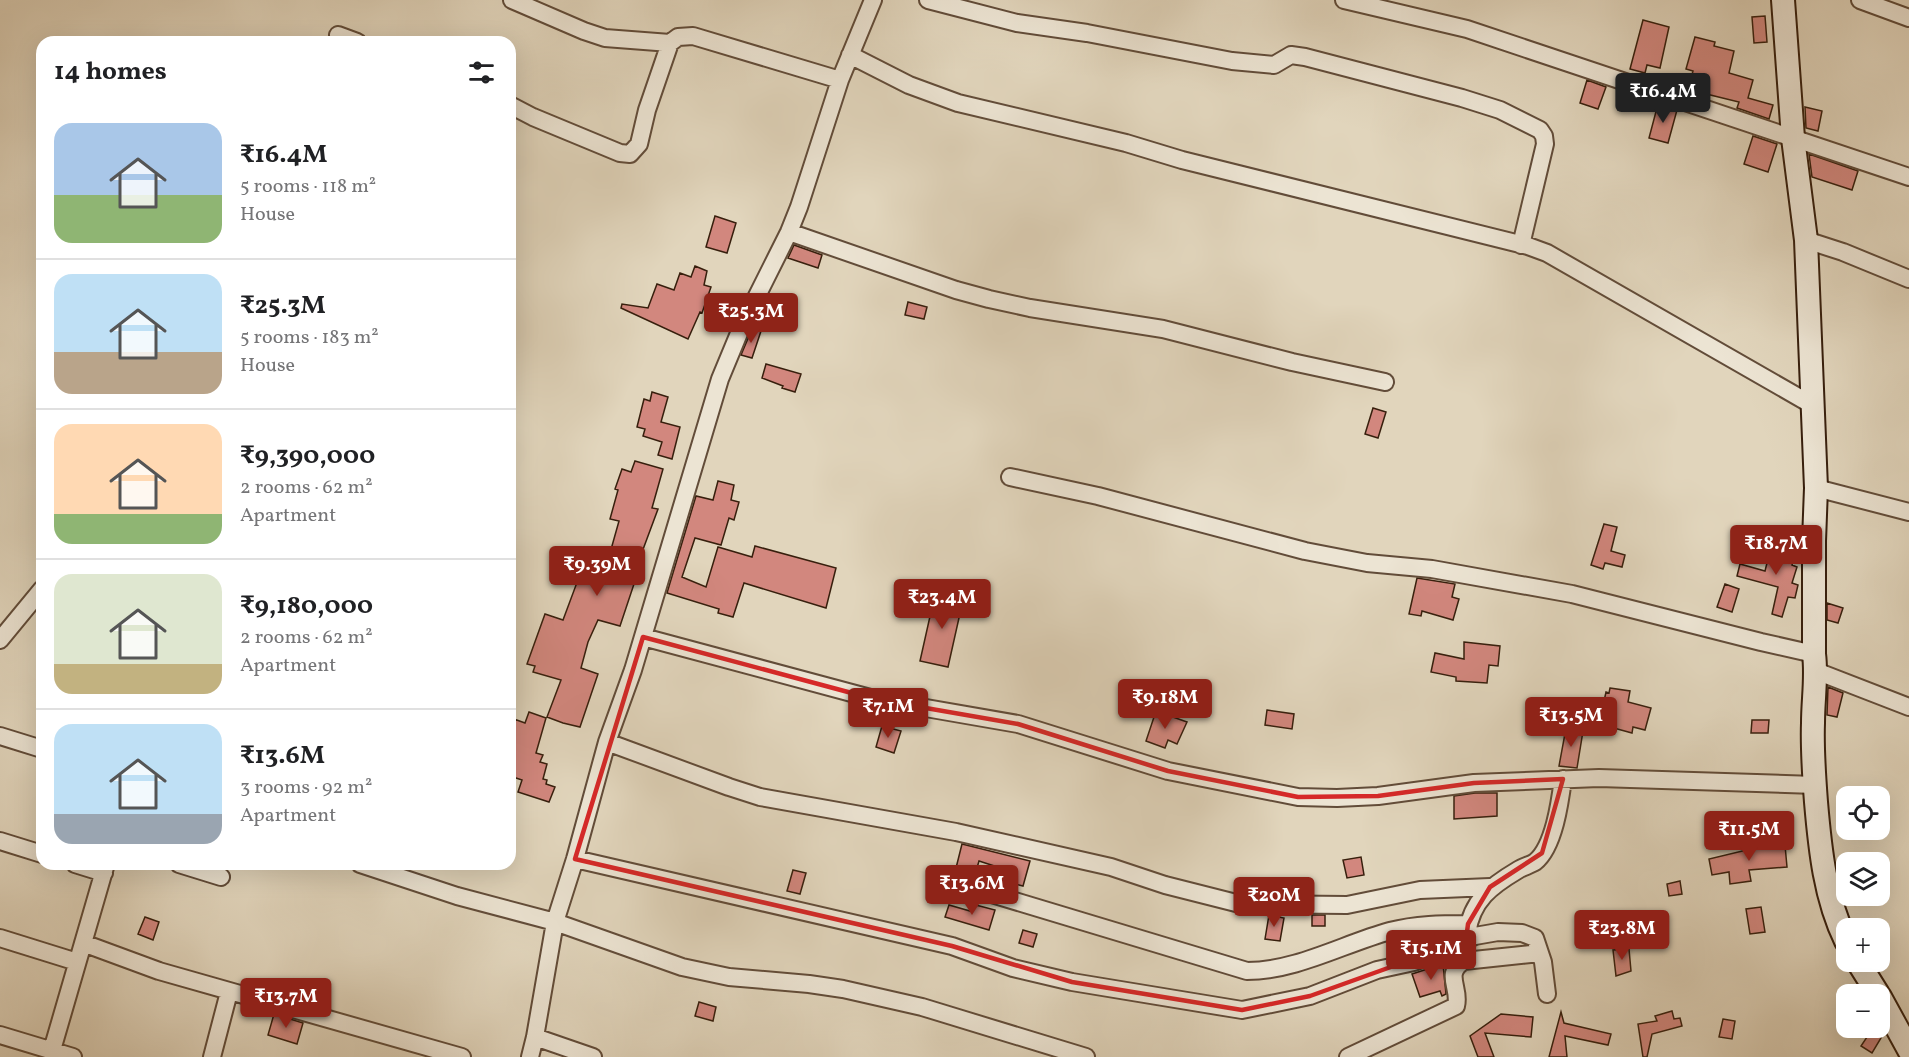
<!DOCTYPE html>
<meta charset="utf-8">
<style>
:root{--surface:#fff;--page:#f2f2f2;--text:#202124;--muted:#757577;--line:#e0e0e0;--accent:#8f2418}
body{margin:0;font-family:Vollkorn,serif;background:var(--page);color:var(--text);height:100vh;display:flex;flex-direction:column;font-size:22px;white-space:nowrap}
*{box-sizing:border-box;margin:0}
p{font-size:20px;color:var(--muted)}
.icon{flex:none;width:33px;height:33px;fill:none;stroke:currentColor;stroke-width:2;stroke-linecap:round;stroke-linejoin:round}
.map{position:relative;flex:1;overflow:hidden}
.details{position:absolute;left:36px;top:36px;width:480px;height:834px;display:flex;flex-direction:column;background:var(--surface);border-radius:18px;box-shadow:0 6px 24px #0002}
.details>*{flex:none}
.fabs{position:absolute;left:1836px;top:786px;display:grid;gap:12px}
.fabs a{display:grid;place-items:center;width:54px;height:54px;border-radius:12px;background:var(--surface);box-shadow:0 6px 24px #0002;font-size:30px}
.price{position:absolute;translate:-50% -51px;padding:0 14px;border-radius:6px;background:var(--accent);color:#fff;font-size:20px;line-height:39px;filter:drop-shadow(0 2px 3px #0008)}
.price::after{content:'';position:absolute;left:50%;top:36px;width:18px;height:14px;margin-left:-9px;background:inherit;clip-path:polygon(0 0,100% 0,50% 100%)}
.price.on{background:#222;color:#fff}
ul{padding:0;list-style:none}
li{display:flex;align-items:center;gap:18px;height:150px;padding:0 18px}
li+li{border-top:2px solid var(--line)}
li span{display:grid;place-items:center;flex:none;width:168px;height:120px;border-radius:18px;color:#555}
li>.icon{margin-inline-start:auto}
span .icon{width:72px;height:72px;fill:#fffc;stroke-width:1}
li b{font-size:26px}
h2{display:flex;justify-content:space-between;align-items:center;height:72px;padding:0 18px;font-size:26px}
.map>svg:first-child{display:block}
.building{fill:#d2877e;stroke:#371f0d;stroke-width:1.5}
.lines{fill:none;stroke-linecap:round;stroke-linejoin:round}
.street-casing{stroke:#624c39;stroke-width:20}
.secondary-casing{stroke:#371f0d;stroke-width:26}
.street{stroke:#ece4d3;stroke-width:16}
.secondary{stroke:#ece4d3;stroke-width:22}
.marked{fill:none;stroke:#d62828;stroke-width:4.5;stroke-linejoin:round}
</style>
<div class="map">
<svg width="1909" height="1057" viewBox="0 0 1909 1057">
<rect width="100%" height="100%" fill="#e1d5bc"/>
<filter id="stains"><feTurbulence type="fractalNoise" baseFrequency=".00333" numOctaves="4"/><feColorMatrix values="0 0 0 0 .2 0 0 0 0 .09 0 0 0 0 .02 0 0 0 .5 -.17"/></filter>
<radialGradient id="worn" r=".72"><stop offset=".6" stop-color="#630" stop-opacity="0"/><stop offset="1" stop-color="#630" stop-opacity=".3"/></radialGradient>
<path class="building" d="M 1765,16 L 1767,42 L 1754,43 L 1752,17 Z
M 1643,20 L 1669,27 L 1660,68 L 1647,65 L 1645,73 L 1630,69 Z
M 1695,37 L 1715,42 L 1714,46 L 1734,51 L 1729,73 L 1753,80 L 1748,98 L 1773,105 L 1769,119 L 1737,108 L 1739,102 L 1702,93 L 1701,96 L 1687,92 L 1693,71 L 1686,69 Z
M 1587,80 L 1606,87 L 1598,109 L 1580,103 Z
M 1658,104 L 1677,110 L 1668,143 L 1649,138 Z
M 1805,107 L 1822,111 L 1818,131 L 1806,128 Z
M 1753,136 L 1777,144 L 1768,172 L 1744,164 Z
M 1809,154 L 1858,171 L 1852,190 L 1812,177 Z
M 715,216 L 736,223 L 727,253 L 706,247 Z
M 794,245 L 822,255 L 818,268 L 788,258 Z
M 695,266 L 707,271 L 704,285 L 711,287 L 702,313 L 700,312 L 688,339 L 621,308 L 622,304 L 648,308 L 657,284 L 674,290 L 680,273 L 691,277 Z
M 908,302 L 927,307 L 924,319 L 905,315 Z
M 752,329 L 761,331 L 752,358 L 741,355 Z
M 766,364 L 801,374 L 795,392 L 782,388 L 783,386 L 762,378 Z
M 652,392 L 668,397 L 661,422 L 680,427 L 672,459 L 658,455 L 662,442 L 643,436 L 645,429 L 637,427 L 644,399 L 650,401 Z
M 1373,408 L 1386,412 L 1378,438 L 1365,434 Z
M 635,461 L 663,469 L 652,508 L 658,509 L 635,571 L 638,572 L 620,626 L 598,620 L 588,642 L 581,668 L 598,674 L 580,727 L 563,723 L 547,717 L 561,680 L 533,672 L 535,666 L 527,664 L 545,614 L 563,620 L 579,577 L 584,578 L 593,548 L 610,553 L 619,521 L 610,519 L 618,490 L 615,489 L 622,469 L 631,472 Z
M 718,481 L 734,485 L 731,500 L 739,502 L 734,520 L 729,518 L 721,545 L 695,538 L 682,577 L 706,587 L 718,547 L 752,557 L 755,546 L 836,568 L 826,608 L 744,583 L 733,617 L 718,613 L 719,609 L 667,593 L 696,496 L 713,500 Z
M 1604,524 L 1617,527 L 1611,551 L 1625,555 L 1622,567 L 1605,563 L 1603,569 L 1591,565 Z
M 1776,544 L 1797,549 L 1792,565 L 1797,567 L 1792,583 L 1798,585 L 1795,598 L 1788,597 L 1782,617 L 1772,614 L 1778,587 L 1737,576 L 1740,564 L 1765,571 L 1768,559 L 1772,560 Z
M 1417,578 L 1455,584 L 1452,597 L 1459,599 L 1453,620 L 1422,611 L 1421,616 L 1409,614 Z
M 1725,584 L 1739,589 L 1732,612 L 1717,607 Z
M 935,594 L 963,600 L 948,667 L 920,661 Z
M 1827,603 L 1843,608 L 1838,623 L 1827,620 Z
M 1464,642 L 1500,646 L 1498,666 L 1489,665 L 1487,683 L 1456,681 L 1456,677 L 1431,672 L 1435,653 L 1464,659 Z
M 1828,687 L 1843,693 L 1837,717 L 1827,715 Z
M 1610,688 L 1630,691 L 1628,702 L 1651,708 L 1645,730 L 1633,727 L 1632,733 L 1599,724 L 1606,692 L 1609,693 Z
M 1267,710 L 1294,714 L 1292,729 L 1265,725 Z
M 1156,711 L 1187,722 L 1177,744 L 1168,740 L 1165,748 L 1146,741 Z
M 529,712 L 546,718 L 536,753 L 543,755 L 540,762 L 547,764 L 543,779 L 547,780 L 546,784 L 555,787 L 549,802 L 518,792 L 522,780 L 510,776 L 510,731 L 514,719 L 525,723 Z
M 1752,720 L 1769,720 L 1768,733 L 1751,733 Z
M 882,726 L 901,731 L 894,753 L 876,747 Z
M 1566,728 L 1583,731 L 1577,768 L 1559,766 Z
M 1475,793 L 1497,793 L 1497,816 L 1454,819 L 1454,796 Z
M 962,844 L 1030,861 L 1023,886 L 1011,883 L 1013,872 L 979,861 L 974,878 L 955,872 Z
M 1785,845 L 1787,867 L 1749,870 L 1751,881 L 1730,884 L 1729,872 L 1712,875 L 1709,859 L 1759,847 Z
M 1361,857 L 1364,875 L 1347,878 L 1343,860 Z
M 793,870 L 806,873 L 800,894 L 787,891 Z
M 1680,881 L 1682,894 L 1669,896 L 1667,884 Z
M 972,904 L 995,910 L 989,930 L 945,917 L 949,905 L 970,911 Z
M 1761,907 L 1765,932 L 1750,934 L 1746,909 Z
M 1269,915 L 1284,918 L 1280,941 L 1265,939 Z
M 1312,915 L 1325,915 L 1325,926 L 1312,926 Z
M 145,917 L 159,922 L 153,940 L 138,934 Z
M 1023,930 L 1037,934 L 1033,947 L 1019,943 Z
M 1629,949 L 1631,971 L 1616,976 L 1613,950 Z
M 1443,964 L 1446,994 L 1442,996 L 1440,991 L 1420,997 L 1412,974 Z
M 699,1002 L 716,1007 L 713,1021 L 695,1016 Z
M 1672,1011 L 1674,1019 L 1680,1018 L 1682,1026 L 1652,1034 L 1647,1057 L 1643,1057 L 1638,1024 L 1657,1021 L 1655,1016 Z
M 1561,1012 L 1564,1023 L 1611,1034 L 1608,1045 L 1565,1036 L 1567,1057 L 1549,1057 Z
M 274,1014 L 303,1023 L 297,1044 L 268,1035 Z
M 1501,1014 L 1533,1017 L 1531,1037 L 1485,1033 L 1494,1057 L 1478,1057 L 1470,1036 Z
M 1723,1019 L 1735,1021 L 1732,1039 L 1719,1037 Z
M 1880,1024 L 1884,1033 L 1872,1053 L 1861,1046 L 1873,1028 L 1880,1028 Z"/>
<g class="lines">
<g class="street-casing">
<path id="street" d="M 512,0 L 584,31 L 605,38 L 670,43
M 928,0 L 1017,23 L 1087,33 L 1232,61 L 1274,65 L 1291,55 L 1305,57 L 1462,98 L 1500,110 L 1540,130 L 1544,136 L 1545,144 L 1521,245
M 1344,0 L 1467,29 L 1909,177
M 1860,0 L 1909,18
M 338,35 L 357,42
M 850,55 L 909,85 L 958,103 L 1126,143 L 1182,160 L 1528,246 L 1547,253 L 1814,406
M 510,105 L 533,117 L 620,153 L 630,154 L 639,144 L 647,110 L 670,43 L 678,37 L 693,36 L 840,80
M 789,232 L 956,290 L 989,299 L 1030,308 L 1163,329 L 1292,362 L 1385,382
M 1806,240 L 1843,252 L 1909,279
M 1010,477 L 1098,496 L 1305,551 L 1367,563 L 1432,569 L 1572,594 L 1761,642 L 1814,654
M 1816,488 L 1909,512
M 643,637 L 874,699 L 1018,724 L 1168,771 L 1298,797 L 1337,798 L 1378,796 L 1474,783 L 1599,778 L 1815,785
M 0,640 L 42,589
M 1816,671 L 1909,707
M 0,736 L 42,749
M 607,742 L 729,787 L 760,797 L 956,832 L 1111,867 L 1165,885 L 1240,904 L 1347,905 L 1420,890 L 1490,887
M 0,841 L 42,854
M 575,859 L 952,946 L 1013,968 L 1072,982 L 1242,1010 L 1310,996 L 1377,970 L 1414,962 L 1475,936 L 1498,932 L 1522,933 L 1535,938 L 1543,962 L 1547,994
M 75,864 L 104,873
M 179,864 L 221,877
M 360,864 L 457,896 L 555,922 L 682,967 L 729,977 L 809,984 L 843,989 L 922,1007 L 1086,1057
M 975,889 L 1247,971 C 1296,971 1343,944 1390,931 C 1416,924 1442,924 1468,924
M 1467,933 C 1472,900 1491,886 1518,870 C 1523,867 1530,865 1535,862 C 1554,847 1560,802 1563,779
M 0,938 L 77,962
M 83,943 L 159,971 L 462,1057
M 0,1035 L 73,1057
M 535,1037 L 593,1057
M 50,1057 L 106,864
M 212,1057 L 229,992
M 530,1057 L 535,1037 L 555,922 L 575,859 L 607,742 L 633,670 L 720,379 L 742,326 L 789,232 L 799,207 L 840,80 L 873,0
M 1348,1057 L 1456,1006 C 1461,988 1443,974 1464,961 L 1540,953"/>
</g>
<g class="secondary-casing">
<path id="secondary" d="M 1783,0 L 1793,138 L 1806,240 L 1816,488 L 1814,541 L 1814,654 C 1817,677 1813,699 1813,723 C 1812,749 1814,776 1816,802 C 1820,849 1825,898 1846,941
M 1858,962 L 1878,994
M 1880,997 L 1909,1050"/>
</g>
<use href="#street" class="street"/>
<use href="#secondary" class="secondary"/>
</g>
<path class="marked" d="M 643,637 L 874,699 L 1018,724 L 1168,771 L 1298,797 L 1378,796 L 1474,783 L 1563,779 L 1542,853 L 1490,887 L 1468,924 L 1466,940 L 1310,996 L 1242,1010 L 1072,982 L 952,946 L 575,859 Z"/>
<rect width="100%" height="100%" filter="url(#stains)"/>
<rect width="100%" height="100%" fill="url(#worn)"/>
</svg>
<div class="fabs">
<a><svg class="icon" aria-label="locate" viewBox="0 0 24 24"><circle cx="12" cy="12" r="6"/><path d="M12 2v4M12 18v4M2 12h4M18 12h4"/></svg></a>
<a><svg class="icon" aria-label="layers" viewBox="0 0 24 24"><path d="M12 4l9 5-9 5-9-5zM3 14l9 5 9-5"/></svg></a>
<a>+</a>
<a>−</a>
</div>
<b class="price on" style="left:1663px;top:124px">₹16.4M</b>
<b class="price" style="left:751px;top:344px">₹25.3M</b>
<b class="price" style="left:1776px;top:576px">₹18.7M</b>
<b class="price" style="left:597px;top:597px">₹9.39M</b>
<b class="price" style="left:942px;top:630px">₹23.4M</b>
<b class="price" style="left:1165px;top:730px">₹9.18M</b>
<b class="price" style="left:888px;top:739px">₹7.1M</b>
<b class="price" style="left:1571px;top:748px">₹13.5M</b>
<b class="price" style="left:1749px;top:862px">₹11.5M</b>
<b class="price" style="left:972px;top:916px">₹13.6M</b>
<b class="price" style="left:1274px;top:928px">₹20M</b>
<b class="price" style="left:1622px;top:961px">₹23.8M</b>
<b class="price" style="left:1431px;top:981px">₹15.1M</b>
<b class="price" style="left:286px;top:1029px">₹13.7M</b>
<section class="details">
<h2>14 homes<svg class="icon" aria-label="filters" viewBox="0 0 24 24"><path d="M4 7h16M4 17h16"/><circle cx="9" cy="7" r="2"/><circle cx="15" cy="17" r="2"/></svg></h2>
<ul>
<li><span style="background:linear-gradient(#a9c7e8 60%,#8fb573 0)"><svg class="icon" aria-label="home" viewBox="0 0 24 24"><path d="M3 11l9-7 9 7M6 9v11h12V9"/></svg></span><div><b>₹16.4M</b><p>5 rooms · 118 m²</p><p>House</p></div></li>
<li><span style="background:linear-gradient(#bfe0f5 65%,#b9a48a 0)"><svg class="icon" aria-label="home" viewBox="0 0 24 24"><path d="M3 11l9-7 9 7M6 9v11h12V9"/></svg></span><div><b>₹25.3M</b><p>5 rooms · 183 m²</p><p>House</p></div></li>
<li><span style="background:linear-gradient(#ffd9b3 75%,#8fb573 0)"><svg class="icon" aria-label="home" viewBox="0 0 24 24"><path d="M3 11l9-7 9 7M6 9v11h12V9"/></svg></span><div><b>₹9,390,000</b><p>2 rooms · 62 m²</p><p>Apartment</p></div></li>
<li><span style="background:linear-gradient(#dfe7d0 75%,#c2b280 0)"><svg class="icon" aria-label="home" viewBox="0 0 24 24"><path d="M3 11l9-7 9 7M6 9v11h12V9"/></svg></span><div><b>₹9,180,000</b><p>2 rooms · 62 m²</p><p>Apartment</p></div></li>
<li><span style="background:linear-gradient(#bfe0f5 75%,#9aa5b1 0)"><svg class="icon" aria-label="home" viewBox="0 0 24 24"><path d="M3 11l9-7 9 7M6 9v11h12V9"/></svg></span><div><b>₹13.6M</b><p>3 rooms · 92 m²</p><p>Apartment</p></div></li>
</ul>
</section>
</div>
